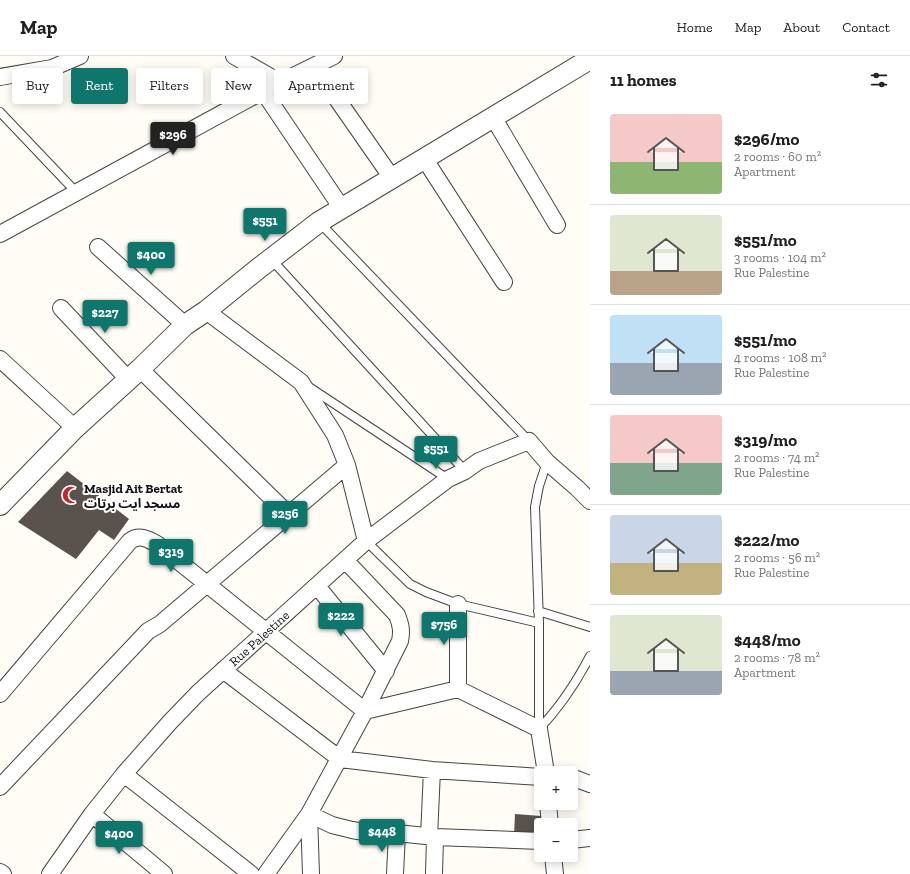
<!DOCTYPE html>
<meta charset="utf-8">
<style>
:root{--surface:#fff;--page:#f6f6f6;--text:#202124;--muted:#757577;--line:#e0e0e0;--accent:#0f766e}
body{margin:0;font-family:"Zilla Slab","Noto Sans Arabic",serif;background:var(--page);color:var(--text);height:100vh;display:flex;flex-direction:column;font-size:15px;white-space:nowrap}
*{box-sizing:border-box;margin:0}
p{font-size:13px;color:var(--muted)}
.icon{flex:none;width:22px;height:22px;fill:none;stroke:currentColor;stroke-width:2;stroke-linecap:round;stroke-linejoin:round}
.map{position:relative;flex:1;overflow:hidden}
.panel{display:flex;flex-direction:column;background:var(--surface);width:320px}
.panel>*{flex:none}
.top-card{position:absolute;left:12px;top:12px;width:380px;height:36px;display:flex;gap:8px}
.tools{position:absolute;left:534px;top:710px;display:grid;gap:8px}
.tools a{display:grid;place-items:center;width:44px;height:44px;border-radius:4px;background:var(--surface);box-shadow:0 2px 10px #0003;font-size:20px}
.price{position:absolute;translate:-50% -34px;padding:0 9px;border-radius:4px;background:var(--accent);color:#fff;font-size:13px;line-height:26px;filter:drop-shadow(0 1px 2px #0008)}
.price::after{content:'';position:absolute;left:50%;top:24px;width:12px;height:9px;margin-left:-6px;background:inherit;clip-path:polygon(0 0,100% 0,50% 100%)}
.price.on{background:#222;color:#fff}
ul{padding:0;list-style:none}
li{display:flex;align-items:center;gap:12px;height:100px;padding:0 20px}
li+li{border-top:1px solid var(--line)}
li span{display:grid;place-items:center;flex:none;width:112px;height:80px;border-radius:4px;color:#555}
li>.icon{margin-inline-start:auto}
span .icon{width:48px;height:48px;fill:#fffc;stroke-width:1}
li b{font-size:17px}
h2{display:flex;justify-content:space-between;align-items:center;height:48px;padding:0 20px;font-size:17px}
.chip{padding:0 14px;border-radius:4px;background:var(--surface);box-shadow:0 2px 10px #0003;font-size:14px;line-height:36px}
.chip.on{background:var(--accent);color:#fff}
header{display:flex;align-items:center;gap:24px;box-sizing:border-box;height:56px;padding:0 20px;background:var(--surface);border-bottom:1px solid var(--line)}
header strong{font-size:19px}
nav{display:flex;gap:22px;margin-inline-start:auto;font-size:14px}
main{display:flex;flex:1;min-height:0}
.map>svg:first-child{display:block}
.building{fill:#5a524d}
.lines{fill:none;stroke-linecap:round;stroke-linejoin:round}
.service-casing{stroke:#444;stroke-width:10}
.minor-casing{stroke:#444;stroke-width:18}
.tertiary-casing{stroke:#444;stroke-width:22}
.service{stroke:#fff;stroke-width:8}
.minor{stroke:#fff;stroke-width:16}
.tertiary{stroke:#fff;stroke-width:20}
.labels{text-anchor:middle;stroke-width:4;stroke-linejoin:round;paint-order:stroke}
.poi-label{font-size:13px;font-weight:bold;fill:#111;stroke:#fff;text-anchor:start}
.street-label{font-size:13px;fill:#111;stroke:#fff}
</style>
<header>
<strong>Map</strong>
<nav><a>Home</a><a>Map</a><a>About</a><a>Contact</a></nav>
</header>
<main>
<div class="map">
<svg width="590" height="818" viewBox="0 0 590 818">
<rect width="100%" height="100%" fill="#fffdf5"/>
<path class="building" d="M 67,415 L 129,463 L 114,484 L 99,474 L 76,503 L 18,466 Z
M 515,758 L 541,760 L 541,778 L 514,779 Z"/>
<g class="lines">
<g class="service-casing">
<path id="service" d="M 0,56 L 77,137
M 319,166 L 529,385
M 271,203 L 465,415
M 309,331 L 448,423
M 366,485 L 410,528 L 426,536 L 458,548 L 539,567
M 538,555 L 590,571
M 539,673 L 539,567 L 535,451 L 539,430 L 547,406
M 539,673 C 560,651 576,627 590,600"/>
</g>
<g class="minor-casing">
<path id="minor" d="M 234,0 L 281,27
M 314,10 L 392,122
M 0,21 L 52,12 L 80,0
M 263,35 L 341,151
M 493,61 L 557,169
M 424,102 L 504,226
M 0,178 L 263,35 L 334,0
M 98,191 L 185,269
M 61,252 L 129,324
M 0,303 L 75,372
M 140,313 L 288,458
M 366,485 L 448,423 L 465,415 L 479,405 L 529,385 L 547,406 L 577,432 L 590,445
M 317,530 L 386,615
M 458,548 L 458,633
M 223,614 L 340,703 L 432,714 L 541,721
M 0,638 L 130,485 C 139,478 148,483 157,488 L 365,655 L 458,633 L 539,673 L 546,717
M 124,718 L 251,818
M 571,721 L 590,728
M 0,731 L 148,575 L 160,568 L 347,409
M 548,747 L 550,769
M 92,758 L 164,818
M 429,781 L 432,714
M 571,784 L 590,782
M 553,799 L 555,818
M 0,816 L 3,818
M 50,818 L 92,758 L 124,718 L 170,666 L 198,637 L 366,485 L 347,409 L 335,379 L 301,326 L 206,255
M 266,818 L 309,758 L 365,655 L 400,585 C 402,575 401,569 397,559 L 345,504
M 311,818 L 309,758 L 332,769 L 352,774 L 370,777 L 397,777 L 435,781 L 541,785
M 395,818 L 397,777
M 434,818 L 435,781"/>
</g>
<g class="tertiary-casing">
<path id="tertiary" d="M 0,449 L 75,372 L 140,313 L 185,269 L 206,255 L 259,212 L 319,166 L 590,3"/>
</g>
<use href="#service" class="service"/>
<use href="#minor" class="minor"/>
<use href="#tertiary" class="tertiary"/>
</g>
<defs>
<g id="mosque-bare" transform="scale(1.38)"><path d="M3.5-4.9A6 6 0 1 0 3.5 4.9A5 5 0 1 1 3.5-4.9Z" fill="#c4262e" stroke="#fff" stroke-width="2.5" paint-order="stroke"/></g>
</defs>
<g fill-rule="evenodd">
<use href="#mosque-bare" x="71" y="439"/>
</g>
<g class="labels">
<g class="poi-label">
<text x="84" y="437">Masjid Ait Bertat<tspan x="84" dy="15">مسجد ايت برتات</tspan></text>
</g>
<g class="street-label">
<text transform="translate(259 582) rotate(-42)" y="5">Rue Palestine</text>
</g>
</g>
</svg>
<div class="tools">
<a>+</a>
<a>−</a>
</div>
<b class="price on" style="left:173px;top:100px">$296</b>
<b class="price" style="left:265px;top:186px">$551</b>
<b class="price" style="left:151px;top:220px">$400</b>
<b class="price" style="left:105px;top:278px">$227</b>
<b class="price" style="left:436px;top:414px">$551</b>
<b class="price" style="left:285px;top:479px">$256</b>
<b class="price" style="left:171px;top:517px">$319</b>
<b class="price" style="left:341px;top:581px">$222</b>
<b class="price" style="left:444px;top:590px">$756</b>
<b class="price" style="left:382px;top:797px">$448</b>
<b class="price" style="left:119px;top:799px">$400</b>
<div class="top-card">
<a class="chip">Buy</a>
<a class="chip on">Rent</a>
<a class="chip">Filters</a>
<a class="chip">New</a>
<a class="chip">Apartment</a>
</div>
</div>
<section class="panel">
<h2>11 homes<svg class="icon" aria-label="filters" viewBox="0 0 24 24"><path d="M4 7h16M4 17h16"/><circle cx="9" cy="7" r="2"/><circle cx="15" cy="17" r="2"/></svg></h2>
<ul>
<li><span style="background:linear-gradient(#f6c9c9 60%,#8fb573 0)"><svg class="icon" aria-label="home" viewBox="0 0 24 24"><path d="M3 11l9-7 9 7M6 9v11h12V9"/></svg></span><div><b>$296/mo</b><p>2 rooms · 60 m²</p><p>Apartment</p></div></li>
<li><span style="background:linear-gradient(#dfe7d0 70%,#b9a48a 0)"><svg class="icon" aria-label="home" viewBox="0 0 24 24"><path d="M3 11l9-7 9 7M6 9v11h12V9"/></svg></span><div><b>$551/mo</b><p>3 rooms · 104 m²</p><p>Rue Palestine</p></div></li>
<li><span style="background:linear-gradient(#bfe0f5 60%,#9aa5b1 0)"><svg class="icon" aria-label="home" viewBox="0 0 24 24"><path d="M3 11l9-7 9 7M6 9v11h12V9"/></svg></span><div><b>$551/mo</b><p>4 rooms · 108 m²</p><p>Rue Palestine</p></div></li>
<li><span style="background:linear-gradient(#f6c9c9 60%,#7fa58c 0)"><svg class="icon" aria-label="home" viewBox="0 0 24 24"><path d="M3 11l9-7 9 7M6 9v11h12V9"/></svg></span><div><b>$319/mo</b><p>2 rooms · 74 m²</p><p>Rue Palestine</p></div></li>
<li><span style="background:linear-gradient(#c9d6e8 60%,#c2b280 0)"><svg class="icon" aria-label="home" viewBox="0 0 24 24"><path d="M3 11l9-7 9 7M6 9v11h12V9"/></svg></span><div><b>$222/mo</b><p>2 rooms · 56 m²</p><p>Rue Palestine</p></div></li>
<li><span style="background:linear-gradient(#dfe7d0 70%,#9aa5b1 0)"><svg class="icon" aria-label="home" viewBox="0 0 24 24"><path d="M3 11l9-7 9 7M6 9v11h12V9"/></svg></span><div><b>$448/mo</b><p>2 rooms · 78 m²</p><p>Apartment</p></div></li>
</ul>
</section>
</main>
